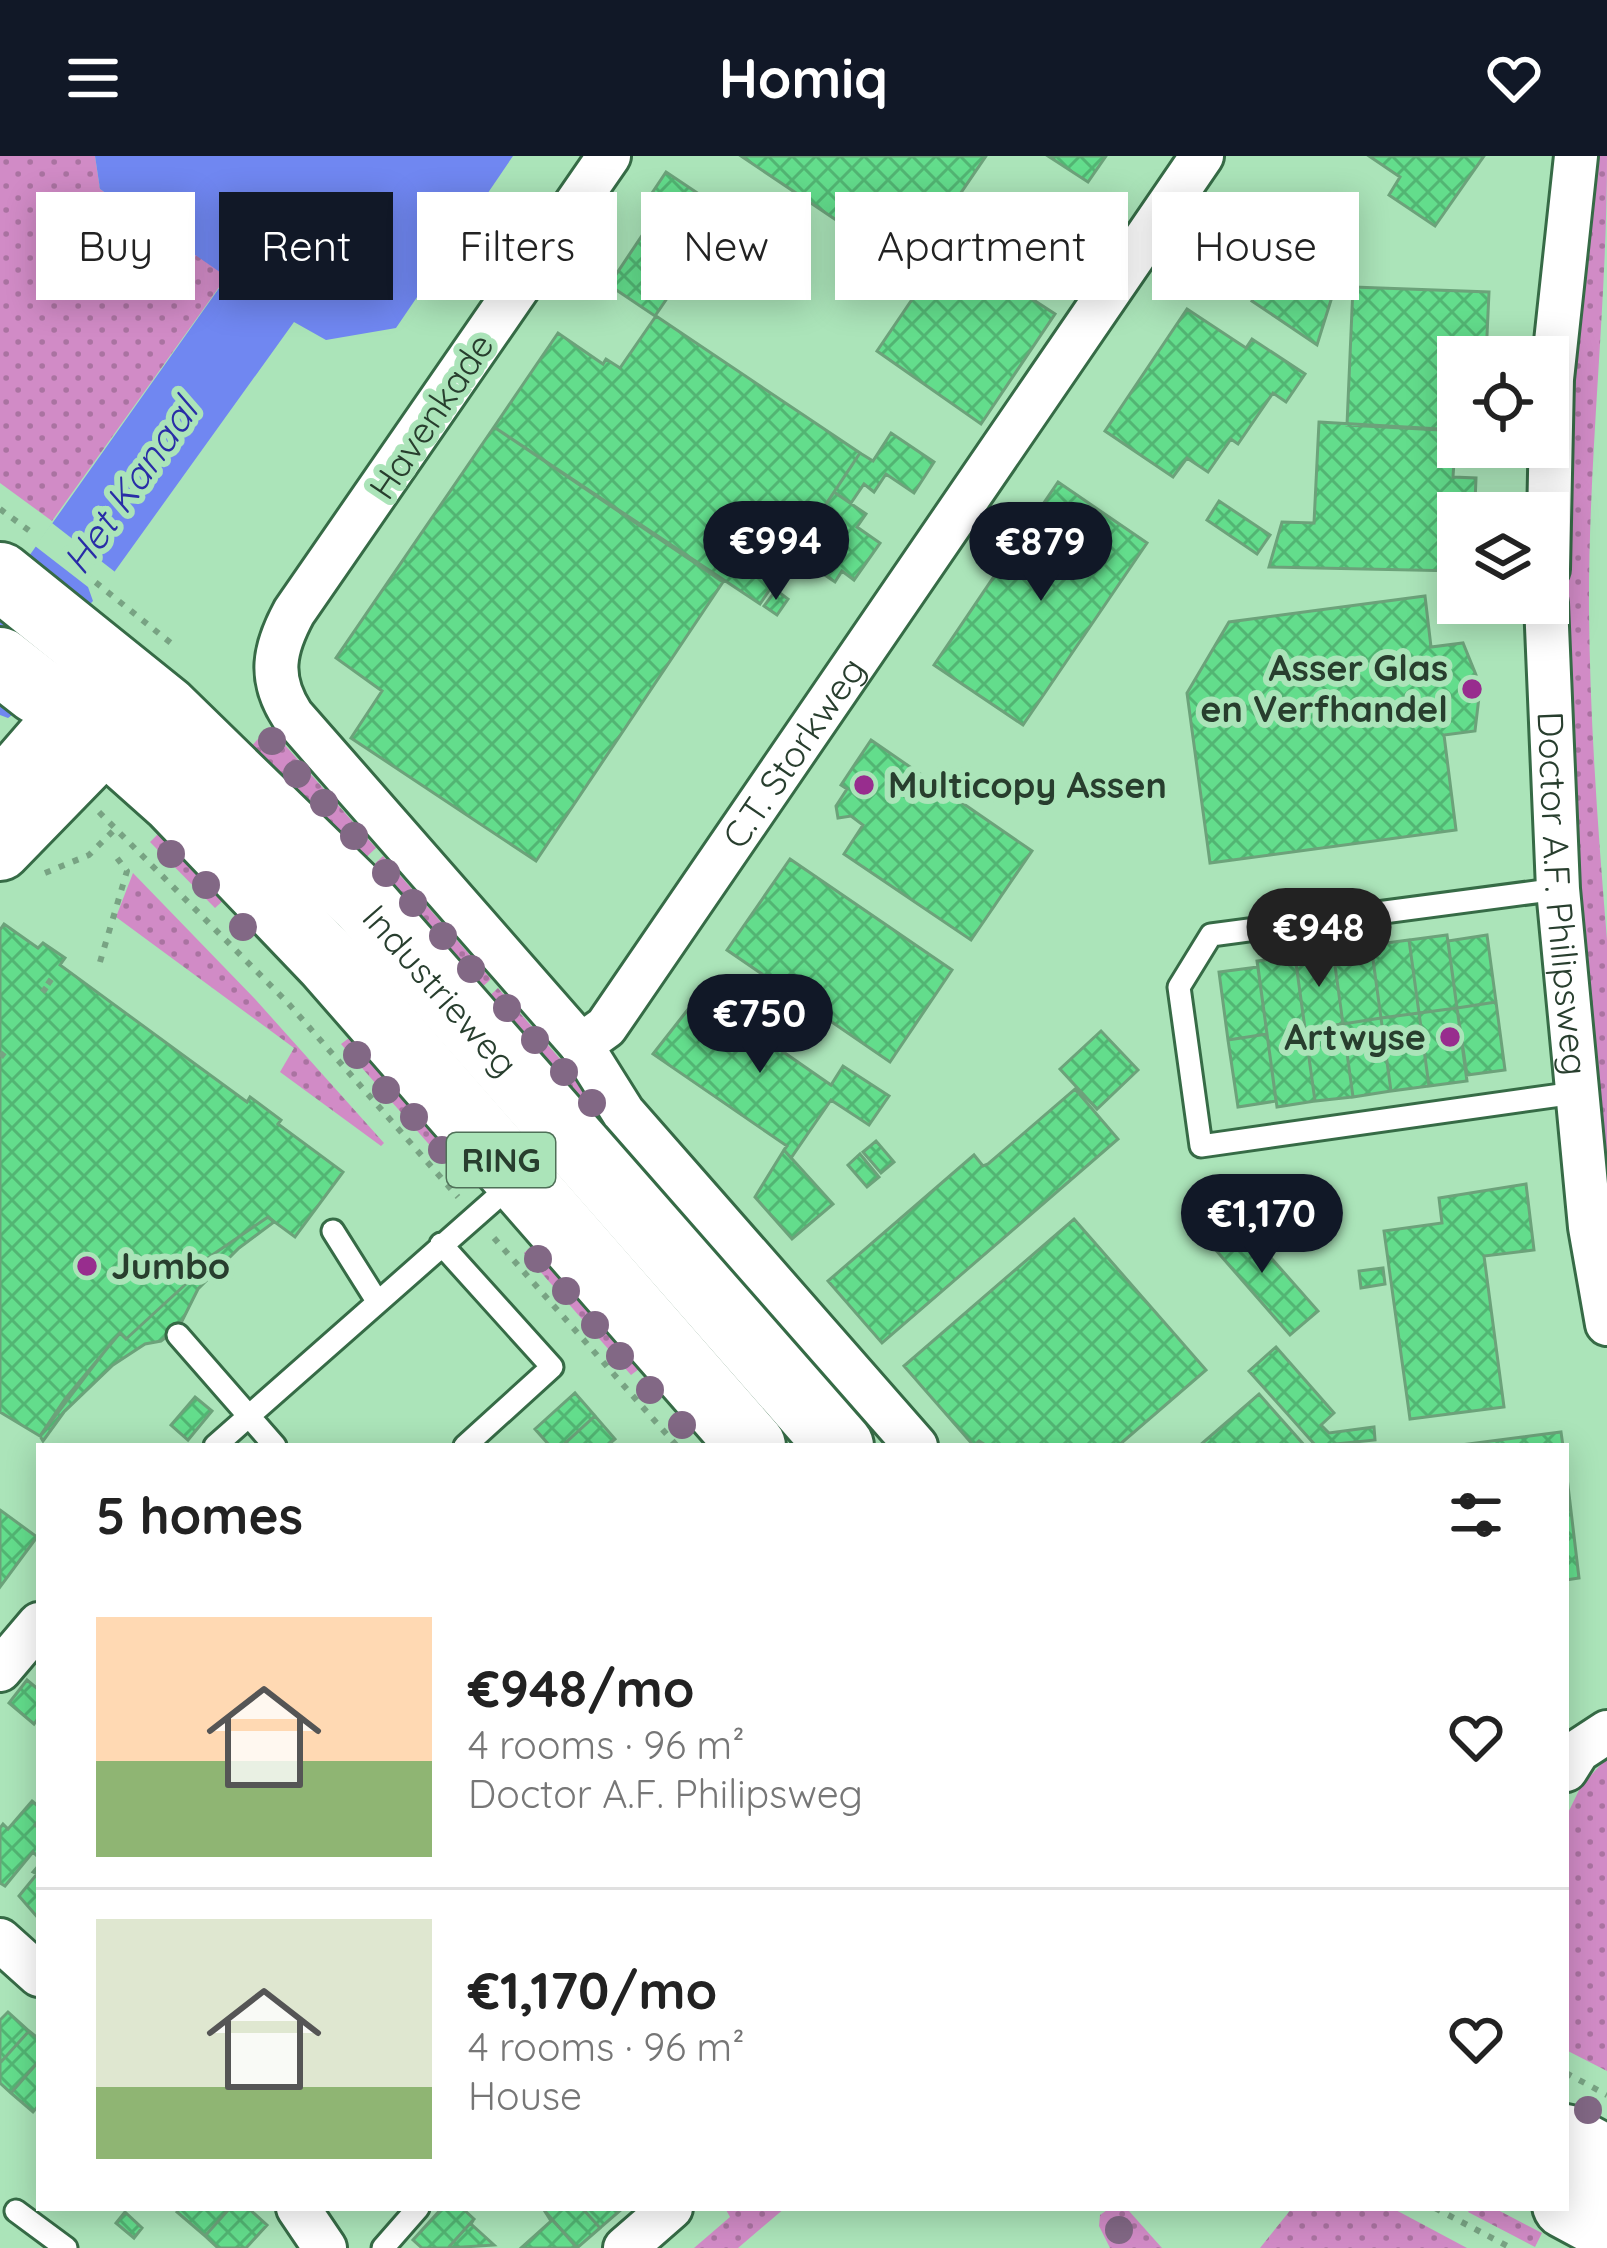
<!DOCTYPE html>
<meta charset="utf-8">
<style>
:root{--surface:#fff;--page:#f6f6f6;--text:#222;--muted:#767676;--line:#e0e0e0;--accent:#111827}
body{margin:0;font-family:Quicksand,sans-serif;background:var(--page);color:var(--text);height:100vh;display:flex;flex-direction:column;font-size:45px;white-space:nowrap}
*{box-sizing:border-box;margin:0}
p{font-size:39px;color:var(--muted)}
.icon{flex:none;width:66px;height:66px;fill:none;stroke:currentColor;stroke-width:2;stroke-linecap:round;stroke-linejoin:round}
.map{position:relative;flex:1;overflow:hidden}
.panel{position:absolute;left:36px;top:1287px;width:1533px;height:768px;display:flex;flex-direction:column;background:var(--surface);border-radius:0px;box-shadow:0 6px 30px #0003}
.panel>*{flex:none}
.banner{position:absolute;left:36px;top:36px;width:1536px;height:108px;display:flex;gap:24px}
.fabs{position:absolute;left:1437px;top:180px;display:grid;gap:24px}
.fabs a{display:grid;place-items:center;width:132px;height:132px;border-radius:0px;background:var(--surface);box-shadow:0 6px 30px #0003;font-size:60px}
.price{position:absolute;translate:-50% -102px;padding:0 27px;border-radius:42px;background:var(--accent);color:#fff;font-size:39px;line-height:78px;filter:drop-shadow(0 3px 6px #0008)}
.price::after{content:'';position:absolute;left:50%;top:72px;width:36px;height:27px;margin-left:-18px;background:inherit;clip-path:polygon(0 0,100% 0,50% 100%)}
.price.selected{background:#222;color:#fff}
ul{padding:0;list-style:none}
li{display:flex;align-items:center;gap:36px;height:300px;padding:0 60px}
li+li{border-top:3px solid var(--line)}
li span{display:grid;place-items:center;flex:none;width:336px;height:240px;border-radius:0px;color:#555}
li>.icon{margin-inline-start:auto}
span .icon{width:144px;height:144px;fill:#fffc;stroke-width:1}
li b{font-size:51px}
h2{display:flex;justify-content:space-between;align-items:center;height:144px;padding:0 60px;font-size:51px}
.tag{padding:0 42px;border-radius:0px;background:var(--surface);box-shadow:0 6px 30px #0003;font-size:42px;line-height:108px}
.tag.selected{background:var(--accent);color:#fff}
header{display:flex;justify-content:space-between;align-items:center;height:156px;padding:0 60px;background:var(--accent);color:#fff;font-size:54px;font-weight:700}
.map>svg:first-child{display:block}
.grass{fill:url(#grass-dots)}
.water{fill:#7087f1}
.pier{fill:#abe4b9}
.building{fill:url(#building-cross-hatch);stroke:#6ca27a;stroke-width:3}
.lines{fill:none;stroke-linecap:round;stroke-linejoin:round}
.service-casing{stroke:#366b46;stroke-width:27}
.minor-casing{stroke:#366b46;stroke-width:48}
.secondary-casing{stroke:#366b46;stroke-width:66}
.primary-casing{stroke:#366b46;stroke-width:72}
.path{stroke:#78a383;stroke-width:6;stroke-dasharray:6 9;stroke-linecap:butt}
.service{stroke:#fff;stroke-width:21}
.minor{stroke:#fff;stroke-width:42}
.secondary{stroke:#fff;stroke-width:60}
.primary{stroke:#fff;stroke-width:66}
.tree{fill:#826885}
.poi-dot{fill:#982d8e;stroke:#abe4b9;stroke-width:4.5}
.labels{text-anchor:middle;stroke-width:12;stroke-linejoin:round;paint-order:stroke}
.shield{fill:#abe4b9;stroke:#4f7058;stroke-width:3}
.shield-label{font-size:33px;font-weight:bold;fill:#283e2e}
.street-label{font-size:36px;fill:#283e2e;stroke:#abe4b9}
.poi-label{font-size:36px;font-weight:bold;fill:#283e2e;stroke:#abe4b9;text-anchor:end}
.water-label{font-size:39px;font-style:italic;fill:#292da7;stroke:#abe4b9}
</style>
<header><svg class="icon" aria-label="menu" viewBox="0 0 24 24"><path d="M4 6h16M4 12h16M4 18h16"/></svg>Homiq<svg class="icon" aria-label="heart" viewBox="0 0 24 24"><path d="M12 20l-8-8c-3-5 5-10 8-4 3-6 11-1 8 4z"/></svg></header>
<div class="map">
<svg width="1607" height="2092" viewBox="0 0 1607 2092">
<defs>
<pattern id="grass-dots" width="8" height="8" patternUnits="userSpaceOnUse" patternTransform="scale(3)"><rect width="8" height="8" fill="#d18bc6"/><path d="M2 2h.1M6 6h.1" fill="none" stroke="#aa73a1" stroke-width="1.8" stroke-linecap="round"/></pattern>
<pattern id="building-cross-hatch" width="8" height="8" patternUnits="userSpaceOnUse" patternTransform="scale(3)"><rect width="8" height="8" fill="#63dd8c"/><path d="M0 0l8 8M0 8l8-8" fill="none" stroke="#52b573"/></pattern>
</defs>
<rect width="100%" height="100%" fill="#abe4b9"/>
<path class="grass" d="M 0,0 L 95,0 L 100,33 L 227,120 L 52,365 L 0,327 Z
M 1594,0 L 1607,0 C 1607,152 1588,303 1589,456 C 1590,566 1598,675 1607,784 C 1607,870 1607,962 1607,1048 C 1588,861 1567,672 1563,483 C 1560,322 1578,161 1594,0 Z
M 269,571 L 376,692 L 360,707 L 247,595 Z
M 160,676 L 227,741 L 215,752 L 150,686 Z
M 383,700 L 491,823 L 477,836 L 367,715 Z
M 133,717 L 255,843 L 384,987 L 381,990 L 280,916 L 294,892 L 116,761 Z
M 498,832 L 610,960 L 596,973 L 484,845 Z
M 349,882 L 456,1004 L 448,1010 L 341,888 Z
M 532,1090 L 639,1213 L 631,1219 L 524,1097 Z
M 1607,1602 L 1607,1915 L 1566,1894 L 1566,1661 L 1581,1630 Z
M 725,2052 L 785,2052 L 738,2092 L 694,2092 L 730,2061 Z
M 1110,2052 L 1129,2055 L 1162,2092 L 1110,2092 L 1099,2070 L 1100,2059 Z
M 1292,2052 L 1392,2052 L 1467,2092 L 1260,2092 Z
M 1471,2052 L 1494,2052 L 1542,2077 L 1535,2091 L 1468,2056 Z"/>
<path class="water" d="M 95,0 L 513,0 L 396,172 L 326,184 L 294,166 L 0,575 L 0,441 L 227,121 L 100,33 Z"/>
<path class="pier" d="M 52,367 L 119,419 L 0,581 L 0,559 L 8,562 L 15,557 L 34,505 L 93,445 L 88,431 L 35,390 Z"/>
<path class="building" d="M 741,0 L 986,0 L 909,113 Z
M 1048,0 L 1106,0 L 1088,26 Z
M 1369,0 L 1484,0 L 1435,70 L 1389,39 L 1400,21 Z
M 666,16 L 739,65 L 711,106 L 698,97 L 655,160 L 609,129 L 659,54 L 646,46 Z
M 1245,39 L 1280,65 L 1268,83 L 1274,86 L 1254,117 L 1212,88 Z
M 753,74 L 772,88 L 761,106 L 741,93 Z
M 957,78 L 974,90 L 967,101 L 949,89 Z
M 1297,81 L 1341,112 L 1317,189 L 1252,145 Z
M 949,89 L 1055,158 L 981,268 L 877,195 Z
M 1353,131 L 1489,136 L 1486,201 L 1458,201 L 1458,275 L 1347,269 Z
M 1187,153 L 1246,192 L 1252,183 L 1305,218 L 1286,246 L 1273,237 L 1238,288 L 1231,283 L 1208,316 L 1187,302 L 1173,321 L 1105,275 Z
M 656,160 L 860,297 L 760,448 L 494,271 L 558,177 L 603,208 L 606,203 L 620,212 Z
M 1319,266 L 1456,274 L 1453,321 L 1476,322 L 1475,346 L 1484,342 L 1489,350 L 1483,357 L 1474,351 L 1474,357 L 1458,357 L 1458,415 L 1269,411 L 1282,366 L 1314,367 Z
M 494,271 L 723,426 L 536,705 L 351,582 L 382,535 L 336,502 Z
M 891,277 L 934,306 L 914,337 L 886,318 L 874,336 L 864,328 L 851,347 L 834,336 L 860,297 L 873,305 Z
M 1058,326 L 1147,387 L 1023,569 L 934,509 Z
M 834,336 L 866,358 L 857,371 L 880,387 L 854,424 L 842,415 L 835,426 L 819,415 L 843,377 L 818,360 Z
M 1219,345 L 1270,379 L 1257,398 L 1207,364 Z
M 776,434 L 788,443 L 777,459 L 764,450 Z
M 1425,440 L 1431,491 L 1463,487 L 1476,519 L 1479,541 L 1475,575 L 1444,579 L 1456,674 L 1210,707 L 1187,537 L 1229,466 Z
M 871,584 L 1032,695 L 971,784 L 844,698 L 863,669 L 851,660 L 838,662 L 836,650 L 847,633 L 841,629 Z
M 790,703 L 952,814 L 890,906 L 727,794 Z
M 4,768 L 38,792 L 43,787 L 65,802 L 60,809 L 247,946 L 250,941 L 281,964 L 278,968 L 343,1016 L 295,1081 L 268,1061 L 183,1119 L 188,1126 L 126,1183 L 120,1177 L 111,1187 L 40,1280 L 0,1256 L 0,774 Z
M 1447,779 L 1457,852 L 1419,857 L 1409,784 Z
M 1487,779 L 1496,846 L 1457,852 L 1448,785 Z
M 1409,784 L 1419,857 L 1381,862 L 1371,789 Z
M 1371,789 L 1381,862 L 1343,868 L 1333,795 Z
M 1333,795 L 1343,868 L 1305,873 L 1295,800 Z
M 1295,800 L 1315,945 L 1277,951 L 1257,805 Z
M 1258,811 L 1267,878 L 1228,884 L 1219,816 Z
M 700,838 L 831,929 L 843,910 L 889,940 L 869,969 L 831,944 L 791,1002 L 784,994 L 787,990 L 653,898 Z
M 1496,846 L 1505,914 L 1467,919 L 1457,852 Z
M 1457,852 L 1467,925 L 1429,930 L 1419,857 Z
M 1419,857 L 1429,930 L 1391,935 L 1381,862 Z
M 1381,862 L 1391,935 L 1353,941 L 1343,868 Z
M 1343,868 L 1353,941 L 1315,945 L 1305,873 Z
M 1101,875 L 1138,914 L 1097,953 L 1060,913 Z
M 1267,878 L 1276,945 L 1238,951 L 1228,884 Z
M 1075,933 L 1118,983 L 882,1187 L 828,1125 L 974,999 L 983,1010 L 988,1008 Z
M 876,985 L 894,1006 L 881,1017 L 863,996 Z
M 784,994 L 833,1048 L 792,1083 L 755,1041 Z
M 860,998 L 879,1021 L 867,1031 L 848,1009 Z
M 1526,1028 L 1534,1094 L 1484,1100 L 1504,1251 L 1410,1263 L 1384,1075 L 1442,1067 L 1439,1042 Z
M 1228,1042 L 1238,1053 L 1206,1082 L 1196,1070 Z
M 1234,1060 L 1318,1155 L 1290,1179 L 1207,1084 Z
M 268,1061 L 274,1066 L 239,1092 L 198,1133 L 179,1171 L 161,1185 L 145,1188 L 113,1209 L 64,1256 L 43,1285 L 40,1280 L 65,1243 L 120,1177 L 126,1183 L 188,1126 L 183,1119 Z
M 1074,1063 L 1206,1214 L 1118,1290 L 987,1290 L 979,1285 L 974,1290 L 904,1210 Z
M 1383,1112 L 1385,1128 L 1361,1132 L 1359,1115 Z
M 1276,1191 L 1334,1257 L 1321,1269 L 1329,1277 L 1374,1271 L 1375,1284 L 1316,1290 L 1249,1215 Z
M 575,1237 L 595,1260 L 562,1290 L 550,1290 L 535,1273 Z
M 1259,1238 L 1305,1290 L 1199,1290 Z
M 195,1241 L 212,1255 L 188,1284 L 171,1269 Z
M 595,1260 L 615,1283 L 607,1290 L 562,1290 Z
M 1561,1276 L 1563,1290 L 1453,1290 Z
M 1566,1313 L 1579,1422 L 1566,1424 Z
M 0,1354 L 37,1381 L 0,1431 Z
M 27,1524 L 39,1534 L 39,1561 L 34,1568 L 9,1547 Z
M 32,1645 L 39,1651 L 39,1664 L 35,1669 L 39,1673 L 39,1702 L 33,1696 L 5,1730 L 0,1727 L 0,1672 L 3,1668 L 8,1673 Z
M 39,1709 L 39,1763 L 19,1740 L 37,1718 L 33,1716 Z
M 8,1856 L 29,1875 L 0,1907 L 0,1864 Z
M 29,1875 L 39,1883 L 39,1905 L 11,1937 L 0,1927 L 0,1907 Z
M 39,1905 L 39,1949 L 33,1956 L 11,1937 Z
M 180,2052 L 230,2052 L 205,2080 L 177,2056 Z
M 230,2052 L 248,2052 L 267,2069 L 246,2092 L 218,2092 L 205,2080 Z
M 442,2052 L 462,2052 L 474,2063 L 448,2092 L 422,2092 L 413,2084 Z
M 546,2052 L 582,2052 L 600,2072 L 577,2092 L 544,2054 Z
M 582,2052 L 621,2052 L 622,2053 L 600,2072 Z
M 544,2054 L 577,2092 L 521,2092 L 551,2065 Z
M 125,2056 L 142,2072 L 134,2082 L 116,2067 Z
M 474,2063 L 471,2068 L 494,2089 L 448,2092 Z"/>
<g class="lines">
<g class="service-casing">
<path id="service" d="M 1558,733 L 1211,779 L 1179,831 L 1201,990 L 1575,937
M 333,1075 L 377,1145
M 441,1088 L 552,1211 L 465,1290
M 178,1179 L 275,1290
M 215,1290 L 511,1029
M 16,2055 L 66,2092
M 383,2092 L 418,2052"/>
</g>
<g class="minor-casing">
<g id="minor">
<path d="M 609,0 L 294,456 C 274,493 268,522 292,559 L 581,889 L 623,956 L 916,1290"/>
<path d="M 1548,413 L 1552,223 L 1576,0"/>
<path id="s1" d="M 1546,447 L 1558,733 L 1590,1071 L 1607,1168"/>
<path id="s2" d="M 581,889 L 606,871 L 1202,0"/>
<path d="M 0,1514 L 39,1468"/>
<path d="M 1566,1614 L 1578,1595 L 1607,1576"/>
<path d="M 0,1784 L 39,1819"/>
<path d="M 298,2052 L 325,2092"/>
<path d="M 625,2092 L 671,2052"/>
</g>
</g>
<g class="secondary-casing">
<path id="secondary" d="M 0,636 L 79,545 L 117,532
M 0,694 L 115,576 L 127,543"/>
</g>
<g class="primary-casing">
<g id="primary">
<path id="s3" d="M 0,420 L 165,553 L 362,745 L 840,1290"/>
<path d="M 0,505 L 37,534 L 72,553 L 175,645 L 329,806 L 752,1290"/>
<path d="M 1566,1982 L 1607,2004"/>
<path d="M 1566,2049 L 1607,2071"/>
</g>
</g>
<path class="path" d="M 0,353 L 31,376
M 84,417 L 172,488
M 99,656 L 287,846 L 458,1041
M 45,717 L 89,699 L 118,670
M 100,806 L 127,715 L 117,702
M 47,824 L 57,831
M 42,832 L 51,839
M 0,897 L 8,903
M 494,1082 L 677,1290
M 1566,1917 L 1607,1939
M 1435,2052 L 1511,2092"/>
<use href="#service" class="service"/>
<use href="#minor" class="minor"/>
<use href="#secondary" class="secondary"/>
<use href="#primary" class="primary"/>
</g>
<g class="tree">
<circle cx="272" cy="585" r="14"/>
<circle cx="297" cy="618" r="14"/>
<circle cx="324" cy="647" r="14"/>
<circle cx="354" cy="680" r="14"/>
<circle cx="171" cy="698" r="14"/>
<circle cx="386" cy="717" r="14"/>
<circle cx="206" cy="729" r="14"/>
<circle cx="413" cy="747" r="14"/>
<circle cx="243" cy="771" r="14"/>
<circle cx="443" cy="780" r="14"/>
<circle cx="471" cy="813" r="14"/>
<circle cx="507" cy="852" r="14"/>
<circle cx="535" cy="884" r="14"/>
<circle cx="357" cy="899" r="14"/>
<circle cx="564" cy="916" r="14"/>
<circle cx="386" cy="934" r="14"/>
<circle cx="592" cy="947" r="14"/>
<circle cx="414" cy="961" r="14"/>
<circle cx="442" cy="994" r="14"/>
<circle cx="538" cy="1103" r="14"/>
<circle cx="566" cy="1135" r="14"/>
<circle cx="595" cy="1169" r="14"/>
<circle cx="620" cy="1200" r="14"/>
<circle cx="650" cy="1234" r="14"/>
<circle cx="682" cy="1269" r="14"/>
<circle cx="1588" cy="1954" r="14"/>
<circle cx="1119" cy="2074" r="14"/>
</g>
<g class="poi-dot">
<circle cx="1472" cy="533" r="12"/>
<circle cx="864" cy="629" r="12"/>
<circle cx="1450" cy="881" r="12"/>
<circle cx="87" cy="1110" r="12"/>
</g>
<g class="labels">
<rect class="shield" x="447" y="977" width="108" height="54" rx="9"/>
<g class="shield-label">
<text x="501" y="1016">RING</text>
</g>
<g class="street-label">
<text transform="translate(431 260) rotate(-56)" y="13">Havenkade</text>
<text dy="13" stroke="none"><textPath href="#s2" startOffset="363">C.T. Storkweg</textPath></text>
<text dy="13" stroke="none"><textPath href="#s1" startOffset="291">Doctor A.F. Philipsweg</textPath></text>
<text dy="13" stroke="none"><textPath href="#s3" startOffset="606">Industrieweg</textPath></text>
</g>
<g class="poi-label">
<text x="1448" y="525">Asser Glas<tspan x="1448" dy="41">en Verfhandel</tspan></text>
<text x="888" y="642" text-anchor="start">Multicopy Assen</text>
<text x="1426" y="894">Artwyse</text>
<text x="111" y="1123" text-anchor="start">Jumbo</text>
</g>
<g class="water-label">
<text transform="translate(130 330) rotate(-55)" y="14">Het Kanaal</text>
</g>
</g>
</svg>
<div class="fabs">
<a><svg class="icon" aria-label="locate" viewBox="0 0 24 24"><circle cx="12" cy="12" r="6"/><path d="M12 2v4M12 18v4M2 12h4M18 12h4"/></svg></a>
<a><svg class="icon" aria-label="layers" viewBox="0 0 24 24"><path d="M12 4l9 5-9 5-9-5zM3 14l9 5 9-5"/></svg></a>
</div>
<b class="price" style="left:776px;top:447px">€994</b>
<b class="price" style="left:1041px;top:448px">€879</b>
<b class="price selected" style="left:1319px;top:834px">€948</b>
<b class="price" style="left:760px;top:920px">€750</b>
<b class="price" style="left:1262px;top:1120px">€1,170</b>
<div class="banner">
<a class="tag">Buy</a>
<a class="tag selected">Rent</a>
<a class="tag">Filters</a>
<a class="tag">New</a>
<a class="tag">Apartment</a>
<a class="tag">House</a>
</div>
<section class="panel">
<h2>5 homes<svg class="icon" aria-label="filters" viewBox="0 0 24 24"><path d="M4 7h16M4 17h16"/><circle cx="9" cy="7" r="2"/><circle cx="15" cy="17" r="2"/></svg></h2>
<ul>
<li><span style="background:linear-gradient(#ffd9b3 60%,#8fb573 0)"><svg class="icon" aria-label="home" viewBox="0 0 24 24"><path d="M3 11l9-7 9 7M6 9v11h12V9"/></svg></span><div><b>€948/mo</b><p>4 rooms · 96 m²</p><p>Doctor A.F. Philipsweg</p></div><svg class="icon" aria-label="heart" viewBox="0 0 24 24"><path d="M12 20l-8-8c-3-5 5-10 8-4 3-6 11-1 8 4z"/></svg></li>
<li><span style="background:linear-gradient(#dfe7d0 70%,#8fb573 0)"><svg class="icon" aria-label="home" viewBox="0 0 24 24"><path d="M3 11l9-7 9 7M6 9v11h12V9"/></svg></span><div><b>€1,170/mo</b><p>4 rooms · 96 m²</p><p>House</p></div><svg class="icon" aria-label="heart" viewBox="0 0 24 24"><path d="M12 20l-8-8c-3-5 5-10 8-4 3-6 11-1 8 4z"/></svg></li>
</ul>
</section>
</div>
